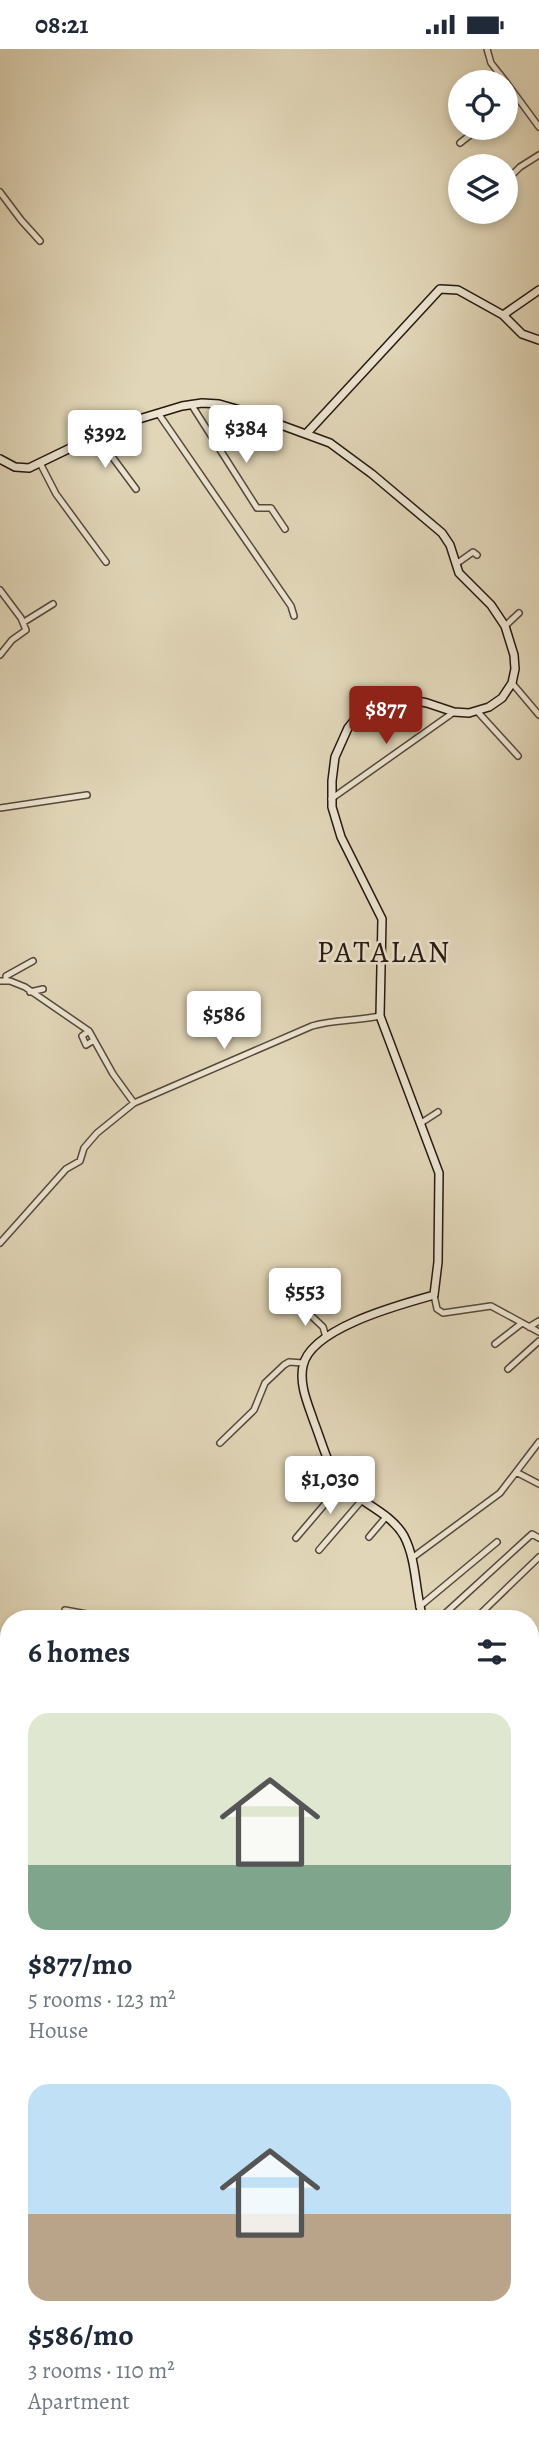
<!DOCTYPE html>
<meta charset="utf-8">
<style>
:root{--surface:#fff;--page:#f6f6f7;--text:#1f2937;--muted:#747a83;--accent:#8f2418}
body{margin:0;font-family:Alegreya,serif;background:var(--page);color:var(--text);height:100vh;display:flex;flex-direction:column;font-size:26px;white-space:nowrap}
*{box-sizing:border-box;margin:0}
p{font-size:23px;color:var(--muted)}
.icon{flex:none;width:38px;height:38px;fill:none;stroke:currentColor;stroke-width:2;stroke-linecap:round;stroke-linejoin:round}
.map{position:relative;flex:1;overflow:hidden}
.details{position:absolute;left:0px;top:1561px;width:539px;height:842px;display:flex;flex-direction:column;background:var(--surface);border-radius:28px 28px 0 0;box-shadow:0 4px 10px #0003}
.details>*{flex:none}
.buttons{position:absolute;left:448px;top:21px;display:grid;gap:14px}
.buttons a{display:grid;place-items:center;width:70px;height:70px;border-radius:50%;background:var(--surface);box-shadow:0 4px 10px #0003;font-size:35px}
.price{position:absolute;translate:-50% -60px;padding:0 16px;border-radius:7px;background:#fff;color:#222;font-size:23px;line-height:46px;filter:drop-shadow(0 2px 4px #0008)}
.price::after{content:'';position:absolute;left:50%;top:42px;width:21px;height:16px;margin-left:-10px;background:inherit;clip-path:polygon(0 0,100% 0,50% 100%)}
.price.on{background:var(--accent);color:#fff}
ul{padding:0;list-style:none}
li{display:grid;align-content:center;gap:14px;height:371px;padding:0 28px}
li span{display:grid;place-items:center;height:217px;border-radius:21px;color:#555}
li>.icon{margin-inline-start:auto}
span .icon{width:126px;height:126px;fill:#fffc;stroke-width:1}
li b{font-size:30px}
h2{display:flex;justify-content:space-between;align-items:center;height:84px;padding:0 28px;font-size:30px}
.status{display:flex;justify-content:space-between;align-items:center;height:49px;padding:0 35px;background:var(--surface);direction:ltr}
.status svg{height:19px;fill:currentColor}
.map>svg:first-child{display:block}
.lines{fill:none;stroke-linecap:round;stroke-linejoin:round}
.street-casing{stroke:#56483a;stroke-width:8}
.secondary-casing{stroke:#271910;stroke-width:10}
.primary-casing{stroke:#271910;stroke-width:10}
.street{stroke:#ece4d1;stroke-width:5}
.secondary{stroke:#ece4d1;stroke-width:7}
.primary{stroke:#e0bb7c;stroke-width:8}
.labels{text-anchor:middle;stroke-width:5;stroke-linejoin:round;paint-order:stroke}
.quarter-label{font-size:30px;letter-spacing:2px;fill:#271910;stroke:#ece4d1}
</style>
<div class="status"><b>08:21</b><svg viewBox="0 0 49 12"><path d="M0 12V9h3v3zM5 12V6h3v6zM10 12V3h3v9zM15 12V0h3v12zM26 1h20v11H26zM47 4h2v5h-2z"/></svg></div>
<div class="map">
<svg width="539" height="2402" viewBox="0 0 539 2402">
<rect width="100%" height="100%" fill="#e1d6b8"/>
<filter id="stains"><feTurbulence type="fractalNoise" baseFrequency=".00286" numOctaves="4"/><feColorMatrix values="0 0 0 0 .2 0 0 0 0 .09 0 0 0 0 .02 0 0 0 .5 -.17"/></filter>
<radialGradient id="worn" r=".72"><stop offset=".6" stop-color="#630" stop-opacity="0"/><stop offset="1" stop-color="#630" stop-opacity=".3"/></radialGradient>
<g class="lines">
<g class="street-casing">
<path id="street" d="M 487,0 L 491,14 L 506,33
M 506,33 L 539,78
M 506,56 L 516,48
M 460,94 L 479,79
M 506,132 L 520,118 L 539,106
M 0,143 L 21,171 L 40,192
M 191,355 L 257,459 L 271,459 L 285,480
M 158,364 L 291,557 L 294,567
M 96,386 L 136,440
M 40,414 L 56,445 L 106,513
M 456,515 L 473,503 L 477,506
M 0,541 L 21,569 L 26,581 L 12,591 L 0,606
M 24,573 L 53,555
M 505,577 L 519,564
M 512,634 L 539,666
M 477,662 L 518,707
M 331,750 L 454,663
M 0,759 L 87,746
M 6,931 L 6,927 L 33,912
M 0,932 L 10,932 L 25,938 L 89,982 L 113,1025 L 134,1054 L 312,977 C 334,970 358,972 380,967
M 30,943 L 43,940
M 89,982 L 82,987 L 86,996 L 94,991
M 421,1074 L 438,1063
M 0,1194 L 66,1120 L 80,1112 L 84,1099 L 97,1084 L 134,1054
M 434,1246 L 437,1260 L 443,1264 L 491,1257 L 539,1283
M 301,1257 L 323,1278 L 326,1288
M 529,1278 L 539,1272
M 495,1295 L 522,1274
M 508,1320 L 539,1292
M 220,1394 L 254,1361 L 265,1334 L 284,1316 L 289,1313 L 303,1314
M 516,1423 L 539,1435
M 369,1488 L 386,1468
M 296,1489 L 342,1435
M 319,1501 L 362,1451
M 412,1509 L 500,1444 L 539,1393
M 419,1558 L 497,1493
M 65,1561 L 103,1568 L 162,1570
M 439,1570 L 532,1485 L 539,1489
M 475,1570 L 539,1508
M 530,1750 L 539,1743
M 530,1795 L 539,1786
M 530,1841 L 539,1833
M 0,1858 L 9,1850
M 530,1870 L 539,1862
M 0,1892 L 9,1884
M 0,1893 L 9,1903
M 534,1905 L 539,1901
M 530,1933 L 539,1926
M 530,2002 L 539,2014
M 0,2052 L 9,2043
M 530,2235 L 539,2230
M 530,2267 L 539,2262
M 530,2277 L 539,2291
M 530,2300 L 539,2294
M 530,2389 L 534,2386
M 88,2394 L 94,2402
M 298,2394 L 305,2402
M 316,2394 L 322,2402
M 344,2394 L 350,2402
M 512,2401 L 522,2394
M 113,2402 L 123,2394
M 425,2402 L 435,2394"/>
</g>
<g class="secondary-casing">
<path id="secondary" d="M 503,266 L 522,285 L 539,291
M 306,385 L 440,240 L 458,241 L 503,266 L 539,241
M 0,410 L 15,418 L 29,419 L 116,377 L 182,357 L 202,354 L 219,355 L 240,361 L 330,394 L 372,425 L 442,484 L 450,496 L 459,524 L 491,556 L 505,577 L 514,606 L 515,620 L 512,634 L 502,649 L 489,658 L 469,664 L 454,663 L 427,654 L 403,649 L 374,657 L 356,669 L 348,679 L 335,708 L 332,732 L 332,758 L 341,788 L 382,870 L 380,967 L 439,1124 L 438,1213 L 434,1246 C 402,1255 310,1279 303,1317 C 299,1336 308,1355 314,1373 C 322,1393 328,1420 343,1436 C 361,1454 391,1464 404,1487 C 417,1512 415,1543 423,1570
M 530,1739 L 539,1750
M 530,2070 L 539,2042
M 284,2402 L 294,2394"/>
</g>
<g class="primary-casing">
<path id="primary" d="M 0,2100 L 9,2111
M 222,2394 L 228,2402"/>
</g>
<use href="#street" class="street"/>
<use href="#secondary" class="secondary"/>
<use href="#primary" class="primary"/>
</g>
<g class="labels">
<g class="quarter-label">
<text x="384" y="913">PATALAN</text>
</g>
</g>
<rect width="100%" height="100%" filter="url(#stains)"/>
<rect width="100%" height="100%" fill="url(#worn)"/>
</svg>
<div class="buttons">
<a><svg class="icon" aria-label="locate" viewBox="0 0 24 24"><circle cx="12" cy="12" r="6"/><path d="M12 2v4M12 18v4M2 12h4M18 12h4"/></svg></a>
<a><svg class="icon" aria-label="layers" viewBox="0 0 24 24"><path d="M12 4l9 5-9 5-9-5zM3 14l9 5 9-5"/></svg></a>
</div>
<b class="price" style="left:246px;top:416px">$384</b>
<b class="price" style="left:105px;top:421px">$392</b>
<b class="price on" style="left:386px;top:697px">$877</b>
<b class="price" style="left:224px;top:1002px">$586</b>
<b class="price" style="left:305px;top:1279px">$553</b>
<b class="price" style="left:330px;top:1467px">$1,030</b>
<section class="details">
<h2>6 homes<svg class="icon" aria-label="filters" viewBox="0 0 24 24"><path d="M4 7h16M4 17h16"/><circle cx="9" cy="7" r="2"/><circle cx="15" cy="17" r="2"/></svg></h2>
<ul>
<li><span style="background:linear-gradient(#dfe7d0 70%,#7fa58c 0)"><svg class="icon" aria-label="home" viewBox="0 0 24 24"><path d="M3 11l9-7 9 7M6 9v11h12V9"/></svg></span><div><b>$877/mo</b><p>5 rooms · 123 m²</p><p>House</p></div></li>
<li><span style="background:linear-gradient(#bfe0f5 60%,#b9a48a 0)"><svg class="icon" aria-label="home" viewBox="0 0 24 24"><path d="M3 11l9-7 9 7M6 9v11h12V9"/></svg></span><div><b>$586/mo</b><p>3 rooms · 110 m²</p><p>Apartment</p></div></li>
</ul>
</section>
</div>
